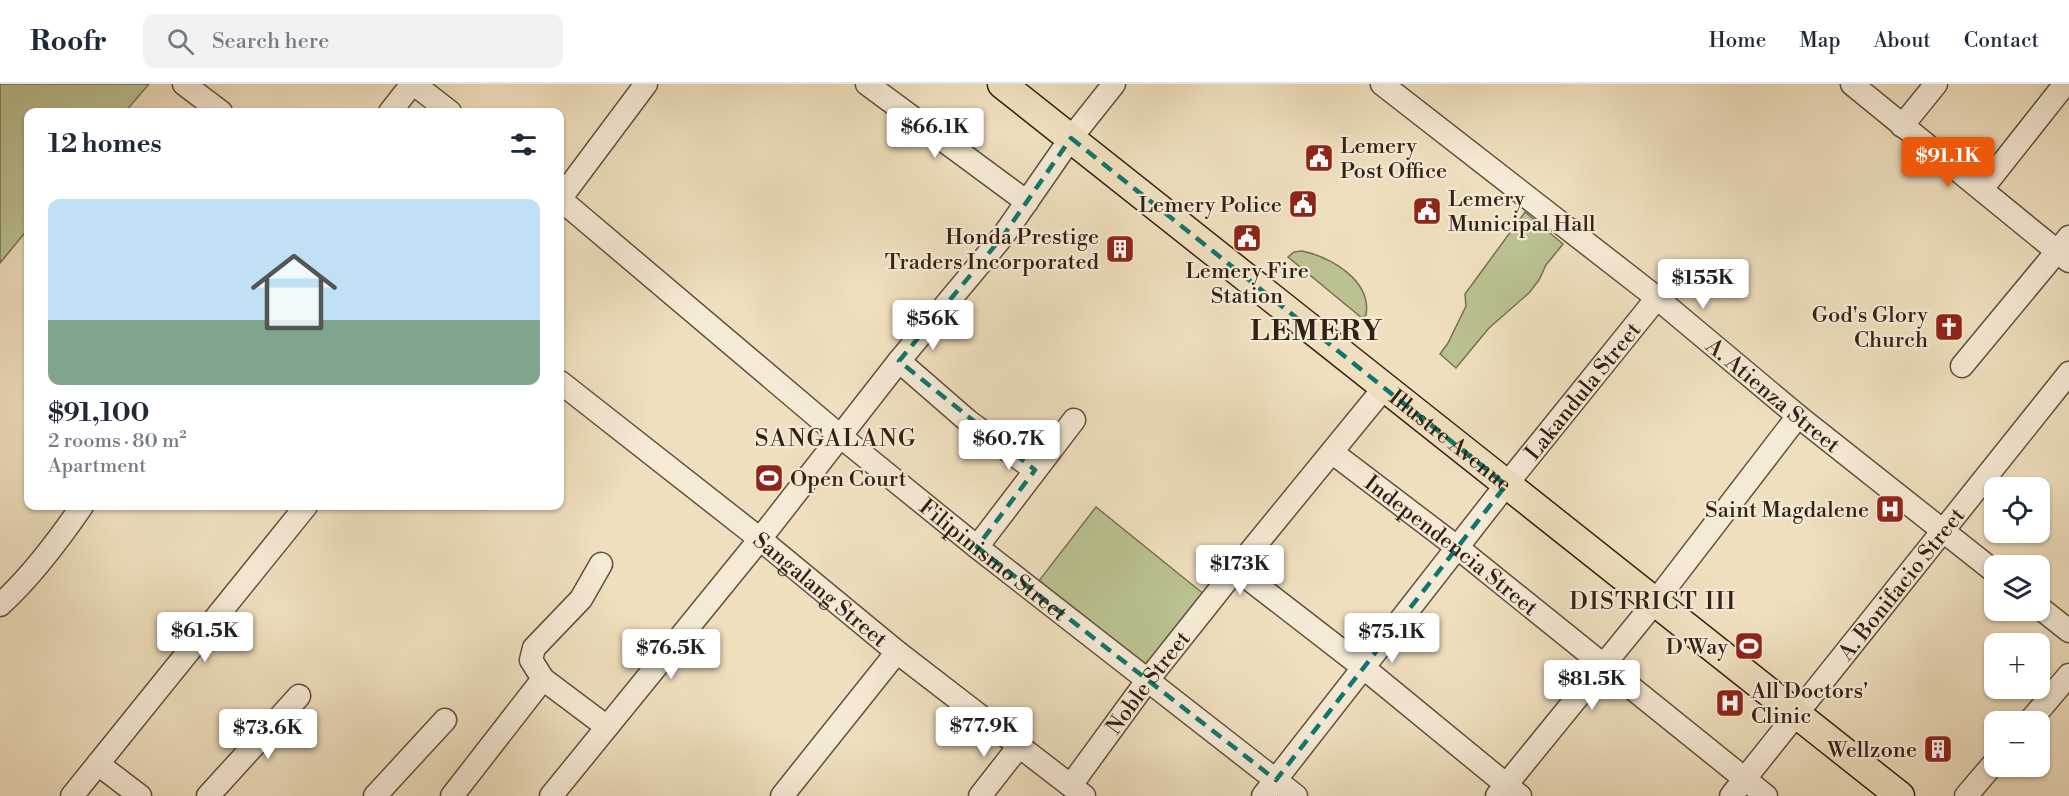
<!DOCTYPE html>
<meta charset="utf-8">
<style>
:root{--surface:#fff;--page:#f2f2f3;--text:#1f2937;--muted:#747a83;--line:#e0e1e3;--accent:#ea580c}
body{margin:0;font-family:"Libre Bodoni",serif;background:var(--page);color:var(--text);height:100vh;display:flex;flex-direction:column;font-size:22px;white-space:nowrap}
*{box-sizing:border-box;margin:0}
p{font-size:20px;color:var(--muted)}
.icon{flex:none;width:33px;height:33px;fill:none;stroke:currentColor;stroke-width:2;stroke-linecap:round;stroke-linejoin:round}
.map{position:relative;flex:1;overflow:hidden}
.side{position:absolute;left:24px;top:24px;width:540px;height:402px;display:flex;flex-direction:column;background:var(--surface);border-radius:12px;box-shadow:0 2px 4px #0004}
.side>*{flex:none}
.fabs{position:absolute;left:1984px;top:393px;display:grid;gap:12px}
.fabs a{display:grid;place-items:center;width:66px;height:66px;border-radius:12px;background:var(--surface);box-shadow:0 2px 4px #0004;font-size:30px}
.price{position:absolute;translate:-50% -51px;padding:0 14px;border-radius:6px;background:#fff;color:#222;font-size:20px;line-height:39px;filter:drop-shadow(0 2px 3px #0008)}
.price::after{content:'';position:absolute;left:50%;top:36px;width:18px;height:14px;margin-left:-9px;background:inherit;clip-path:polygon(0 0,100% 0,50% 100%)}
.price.on{background:var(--accent);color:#fff}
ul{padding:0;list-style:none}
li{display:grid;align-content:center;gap:12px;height:318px;padding:0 24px}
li+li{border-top:2px solid var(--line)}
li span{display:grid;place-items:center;height:186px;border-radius:12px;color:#555}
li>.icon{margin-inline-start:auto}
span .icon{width:108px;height:108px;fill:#fffc;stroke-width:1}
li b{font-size:26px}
h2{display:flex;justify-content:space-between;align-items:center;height:72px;padding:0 24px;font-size:26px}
header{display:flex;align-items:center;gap:36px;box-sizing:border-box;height:84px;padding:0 30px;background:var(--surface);border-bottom:2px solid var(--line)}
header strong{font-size:28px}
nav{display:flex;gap:33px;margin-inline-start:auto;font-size:21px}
.search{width:420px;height:54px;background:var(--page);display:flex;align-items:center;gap:15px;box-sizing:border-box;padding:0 21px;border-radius:12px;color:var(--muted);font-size:22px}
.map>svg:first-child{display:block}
.green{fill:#bbc190;stroke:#767252;stroke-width:1.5}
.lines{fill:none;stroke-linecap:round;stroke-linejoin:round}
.minor-casing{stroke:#61513f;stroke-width:25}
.major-casing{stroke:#322215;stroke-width:31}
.minor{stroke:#f5ead5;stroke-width:22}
.major{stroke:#efdfbe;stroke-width:28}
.marked{fill:none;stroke:#0f766e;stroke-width:4.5;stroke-dasharray:12 8;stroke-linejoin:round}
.labels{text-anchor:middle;stroke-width:4.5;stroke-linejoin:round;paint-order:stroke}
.poi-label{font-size:22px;fill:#322215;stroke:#f5ead5;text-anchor:end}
.street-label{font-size:22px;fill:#322215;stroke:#f5ead5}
.neighbourhood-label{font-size:24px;letter-spacing:1.5px;fill:#322215;stroke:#f5ead5}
.district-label{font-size:28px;font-weight:bold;letter-spacing:1.5px;fill:#322215;stroke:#f5ead5}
</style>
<header>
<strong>Roofr</strong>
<div class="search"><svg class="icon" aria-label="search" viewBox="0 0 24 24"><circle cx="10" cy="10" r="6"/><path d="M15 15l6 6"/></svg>Search here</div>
<nav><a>Home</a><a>Map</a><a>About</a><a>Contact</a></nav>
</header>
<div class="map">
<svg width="2069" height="712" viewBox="0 0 2069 712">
<rect width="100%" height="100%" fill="#efdfbe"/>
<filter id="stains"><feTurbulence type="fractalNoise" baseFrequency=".00333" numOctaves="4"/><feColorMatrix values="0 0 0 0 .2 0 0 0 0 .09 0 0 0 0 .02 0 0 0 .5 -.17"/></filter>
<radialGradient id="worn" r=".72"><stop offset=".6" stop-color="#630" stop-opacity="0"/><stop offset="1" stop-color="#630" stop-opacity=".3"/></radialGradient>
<path class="green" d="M 0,0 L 149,0 L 125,28 L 28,28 L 28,145 L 0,179 Z
M 1525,128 L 1563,160 L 1546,181 L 1539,196 L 1529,209 L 1489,244 L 1456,284 L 1440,270 L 1448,259 L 1466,222 L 1465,210 Z
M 1302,167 C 1330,173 1372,196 1366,231 L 1362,234 L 1288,173 L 1294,168 Z
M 1096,423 L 1205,511 L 1154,576 L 1144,582 L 1038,498 Z"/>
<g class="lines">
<g class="minor-casing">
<g id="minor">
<path d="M 184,0 L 221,28"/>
<path d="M 414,0 L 450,28"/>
<path d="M 867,0 L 1027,118"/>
<path id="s1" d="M 1382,0 L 1657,214 L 1798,332 L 1995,488"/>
<path d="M 1852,0 L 2069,177"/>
<path d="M 390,28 L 412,0"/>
<path d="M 1902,42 L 1936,0"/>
<path d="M 1982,105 L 2065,0"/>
<path id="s2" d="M 560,115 L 840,352 L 977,463 L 1296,712"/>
<path d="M 560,115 L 646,0"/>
<path d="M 899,277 L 968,337 L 1035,386"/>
<path d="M 1962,282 L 2069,153"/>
<path id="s3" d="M 560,298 L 760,455 L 897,568 L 1084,712"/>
<path id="s4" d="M 1333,369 L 1458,464 L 1766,712"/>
<path d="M 977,463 L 1074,336"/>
<path d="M 601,480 L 581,515 L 534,564 L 531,576 L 543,595 L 607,643"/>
<path d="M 1236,485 L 1364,584 L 1520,712"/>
<path d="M 0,521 C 32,492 58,457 82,422"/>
<path d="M 2040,524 L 2069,547"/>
<path d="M 2029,638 L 2069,591"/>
<path d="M 98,680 L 140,712"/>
<path id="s5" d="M 1071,701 L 1147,597 L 1236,485 L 1384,304"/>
<path d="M 72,712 L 306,422"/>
<path d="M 208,712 L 299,612"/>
<path d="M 375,712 L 445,636"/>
<path d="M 452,712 L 543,595"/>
<path d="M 551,712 L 760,455 L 899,277 L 1003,152 L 1071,54 L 1114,0"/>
<path d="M 782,712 L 897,568"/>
<path d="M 980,712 L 1020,661"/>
<path id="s6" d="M 1263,712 L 1506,401 L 1657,214"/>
<path d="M 1497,712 L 1655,518 L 1798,332"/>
<path id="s7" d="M 1731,712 L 2069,289"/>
<path d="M 1966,712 L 1995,678"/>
</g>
</g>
<g class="major-casing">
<g id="major">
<path id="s8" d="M 1002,0 L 1900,712"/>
</g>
</g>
<use href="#minor" class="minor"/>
<use href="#major" class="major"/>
</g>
<path class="marked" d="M 1071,54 L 1506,401 L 1276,696 L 977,463 L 1035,386 L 899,277 L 1003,152 Z"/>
<defs>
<g id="civic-square" transform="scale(1.5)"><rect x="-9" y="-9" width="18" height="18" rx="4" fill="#8f2418" stroke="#f5ead5"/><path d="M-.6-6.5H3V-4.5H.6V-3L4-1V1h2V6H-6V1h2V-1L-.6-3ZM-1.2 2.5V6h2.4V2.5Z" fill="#fff"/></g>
<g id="building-square" transform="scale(1.5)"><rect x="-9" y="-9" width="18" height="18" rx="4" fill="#8f2418" stroke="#f5ead5"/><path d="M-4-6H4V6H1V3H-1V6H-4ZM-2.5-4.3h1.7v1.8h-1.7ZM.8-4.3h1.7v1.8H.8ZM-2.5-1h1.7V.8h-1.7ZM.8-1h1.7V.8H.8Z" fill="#fff"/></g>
<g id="church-square" transform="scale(1.5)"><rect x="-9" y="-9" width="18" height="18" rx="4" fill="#8f2418" stroke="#f5ead5"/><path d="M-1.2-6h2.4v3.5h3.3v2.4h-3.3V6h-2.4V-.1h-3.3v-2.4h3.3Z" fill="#fff"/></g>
<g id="stadium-square" transform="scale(1.5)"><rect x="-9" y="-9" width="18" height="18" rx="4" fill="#8f2418" stroke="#f5ead5"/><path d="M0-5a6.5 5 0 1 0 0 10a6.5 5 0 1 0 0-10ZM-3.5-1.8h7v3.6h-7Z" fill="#fff"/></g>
<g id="hospital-square" transform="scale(1.5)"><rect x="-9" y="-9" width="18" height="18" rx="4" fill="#8f2418" stroke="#f5ead5"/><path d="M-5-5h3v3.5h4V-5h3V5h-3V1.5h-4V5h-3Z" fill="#fff"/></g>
</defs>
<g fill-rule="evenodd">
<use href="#civic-square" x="1319" y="74"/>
<use href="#civic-square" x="1303" y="120"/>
<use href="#civic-square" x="1427" y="127"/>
<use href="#civic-square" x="1247" y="154"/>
<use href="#building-square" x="1120" y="165"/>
<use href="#church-square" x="1949" y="243"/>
<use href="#stadium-square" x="769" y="394"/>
<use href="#hospital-square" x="1890" y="425"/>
<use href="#stadium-square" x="1749" y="562"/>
<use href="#hospital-square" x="1730" y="619"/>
<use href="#building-square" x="1938" y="665"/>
</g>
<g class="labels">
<g class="poi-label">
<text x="1340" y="69" text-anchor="start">Lemery<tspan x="1340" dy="25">Post Office</tspan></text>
<text x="1448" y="122" text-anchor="start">Lemery<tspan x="1448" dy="25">Municipal Hall</tspan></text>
<text x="1282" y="128">Lemery Police</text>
<text x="1099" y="160">Honda Prestige<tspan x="1099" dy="25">Traders Incorporated</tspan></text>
<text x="1247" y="194" text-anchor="middle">Lemery Fire<tspan x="1247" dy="25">Station</tspan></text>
<text x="1928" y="238">God's Glory<tspan x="1928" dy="25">Church</tspan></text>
<text x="790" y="402" text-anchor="start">Open Court</text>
<text x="1869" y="433">Saint Magdalene</text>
<text x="1728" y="570">D'Way</text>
<text x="1751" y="614" text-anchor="start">All Doctors'<tspan x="1751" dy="25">Clinic</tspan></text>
<text x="1917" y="673">Wellzone</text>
</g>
<g class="street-label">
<text dy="8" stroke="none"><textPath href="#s6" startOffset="516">Lakandula Street</textPath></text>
<text dy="8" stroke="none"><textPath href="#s1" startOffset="500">A. Atienza Street</textPath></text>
<text dy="8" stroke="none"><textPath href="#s8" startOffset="573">Illustre Avenue</textPath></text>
<text dy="8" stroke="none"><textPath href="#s4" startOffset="150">Independencia Street</textPath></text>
<text dy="8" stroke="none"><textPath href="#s2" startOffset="564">Filipinismo Street</textPath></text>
<text dy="8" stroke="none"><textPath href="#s7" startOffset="272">A. Bonifacio Street</textPath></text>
<text dy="8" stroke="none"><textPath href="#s3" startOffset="333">Sangalang Street</textPath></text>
<text dy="8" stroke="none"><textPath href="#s5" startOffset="128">Noble Street</textPath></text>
</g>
<g class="neighbourhood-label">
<text x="836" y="362">SANGALANG</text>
<text x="1653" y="525">DISTRICT III</text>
</g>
<g class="district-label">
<text x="1317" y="256">LEMERY</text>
</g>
</g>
<rect width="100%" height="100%" filter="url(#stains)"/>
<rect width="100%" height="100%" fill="url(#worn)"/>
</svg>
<div class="fabs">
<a><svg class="icon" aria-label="locate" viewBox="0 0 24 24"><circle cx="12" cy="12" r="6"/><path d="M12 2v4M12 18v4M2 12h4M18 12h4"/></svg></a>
<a><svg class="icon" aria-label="layers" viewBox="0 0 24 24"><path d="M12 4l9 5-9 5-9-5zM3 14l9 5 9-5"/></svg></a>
<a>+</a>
<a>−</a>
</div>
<b class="price" style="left:935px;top:75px">$66.1K</b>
<b class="price on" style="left:1948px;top:104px">$91.1K</b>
<b class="price" style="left:1703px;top:226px">$155K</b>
<b class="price" style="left:933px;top:267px">$56K</b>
<b class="price" style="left:1009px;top:387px">$60.7K</b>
<b class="price" style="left:1240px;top:512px">$173K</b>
<b class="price" style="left:205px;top:579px">$61.5K</b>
<b class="price" style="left:1392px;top:580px">$75.1K</b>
<b class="price" style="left:671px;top:596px">$76.5K</b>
<b class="price" style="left:1592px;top:627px">$81.5K</b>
<b class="price" style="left:984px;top:674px">$77.9K</b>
<b class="price" style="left:268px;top:676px">$73.6K</b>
<section class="side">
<h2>12 homes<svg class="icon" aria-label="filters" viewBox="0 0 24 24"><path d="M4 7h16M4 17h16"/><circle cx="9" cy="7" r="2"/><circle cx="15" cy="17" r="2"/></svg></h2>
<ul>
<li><span style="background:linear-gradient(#bfe0f5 65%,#7fa58c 0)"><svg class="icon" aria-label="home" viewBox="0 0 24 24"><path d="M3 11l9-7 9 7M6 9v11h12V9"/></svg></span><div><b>$91,100</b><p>2 rooms · 80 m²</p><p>Apartment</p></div></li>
</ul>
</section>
</div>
